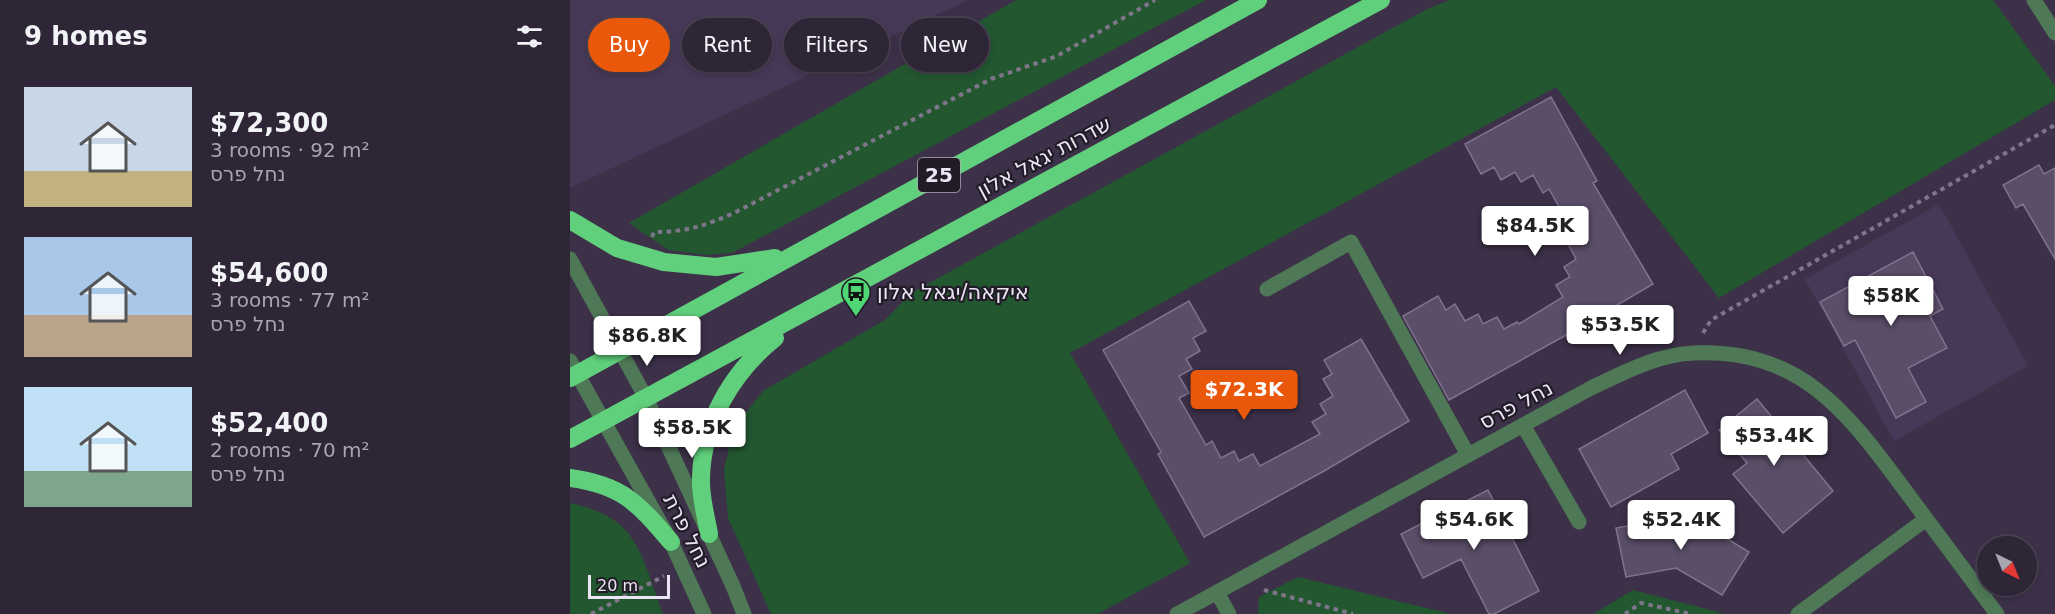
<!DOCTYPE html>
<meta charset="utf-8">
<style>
:root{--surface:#2e2537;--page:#3a3142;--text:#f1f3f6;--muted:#a7a5ad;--line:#494252;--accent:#ea580c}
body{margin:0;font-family:"DejaVu Sans",Heebo,sans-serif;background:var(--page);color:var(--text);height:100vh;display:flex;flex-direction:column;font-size:22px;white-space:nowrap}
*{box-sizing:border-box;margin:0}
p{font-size:20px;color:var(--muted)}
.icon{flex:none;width:33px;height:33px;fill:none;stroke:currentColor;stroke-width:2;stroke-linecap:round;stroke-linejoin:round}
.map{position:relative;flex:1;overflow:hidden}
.side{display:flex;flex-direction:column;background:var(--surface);width:570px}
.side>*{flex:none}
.banner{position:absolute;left:18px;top:18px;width:570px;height:54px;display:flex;gap:12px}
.needle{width:39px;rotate:137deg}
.tools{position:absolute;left:1407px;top:536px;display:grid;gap:12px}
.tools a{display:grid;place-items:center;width:60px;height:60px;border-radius:50%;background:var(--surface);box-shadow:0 3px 9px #0003,0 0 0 2px var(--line);font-size:30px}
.scale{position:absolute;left:18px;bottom:15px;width:82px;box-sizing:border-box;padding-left:6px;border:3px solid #ece5f5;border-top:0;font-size:16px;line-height:21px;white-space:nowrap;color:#ece5f5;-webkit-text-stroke:4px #211c27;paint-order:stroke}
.price{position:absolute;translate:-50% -51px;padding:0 14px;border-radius:6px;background:#fff;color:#222;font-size:20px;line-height:39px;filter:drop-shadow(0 2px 3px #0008)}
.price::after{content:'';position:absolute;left:50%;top:36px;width:18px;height:14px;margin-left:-9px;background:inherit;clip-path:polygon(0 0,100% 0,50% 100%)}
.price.current{background:var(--accent);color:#fff}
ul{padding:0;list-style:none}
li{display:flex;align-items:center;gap:18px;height:150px;padding:0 24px}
li span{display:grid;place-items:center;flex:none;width:168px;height:120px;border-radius:0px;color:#555}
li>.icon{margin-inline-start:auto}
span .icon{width:72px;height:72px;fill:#fffc;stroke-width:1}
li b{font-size:26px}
h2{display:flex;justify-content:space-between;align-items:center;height:72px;padding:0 24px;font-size:26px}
.chip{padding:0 21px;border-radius:27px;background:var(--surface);box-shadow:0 3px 9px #0003,0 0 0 2px var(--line);font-size:21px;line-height:54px}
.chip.current{background:var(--accent);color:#fff}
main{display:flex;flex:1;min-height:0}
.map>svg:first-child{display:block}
.built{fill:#473857}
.green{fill:#225730}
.building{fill:#5a4e68;stroke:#80738f;stroke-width:1.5}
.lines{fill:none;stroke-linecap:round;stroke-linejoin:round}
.path{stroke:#80768b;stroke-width:4;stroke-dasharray:4.5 4.5;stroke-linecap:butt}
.minor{stroke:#4e7856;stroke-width:15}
.highway{stroke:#60d07c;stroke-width:18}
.labels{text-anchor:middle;stroke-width:4.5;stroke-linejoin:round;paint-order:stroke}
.shield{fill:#211c27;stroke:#afa9b7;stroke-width:1.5}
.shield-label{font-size:20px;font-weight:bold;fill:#ece5f5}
.street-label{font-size:21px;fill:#ece5f5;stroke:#211c27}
.poi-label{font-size:21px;fill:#ece5f5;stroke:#211c27;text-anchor:start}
</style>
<main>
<section class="side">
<h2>9 homes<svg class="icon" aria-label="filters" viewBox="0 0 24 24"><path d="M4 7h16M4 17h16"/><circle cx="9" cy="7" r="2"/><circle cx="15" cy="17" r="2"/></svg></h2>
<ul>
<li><span style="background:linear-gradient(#c9d6e8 70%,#c2b280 0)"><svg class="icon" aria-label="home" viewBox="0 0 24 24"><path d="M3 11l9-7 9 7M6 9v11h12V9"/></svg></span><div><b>$72,300</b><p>3 rooms · 92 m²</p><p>נחל פרס</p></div></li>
<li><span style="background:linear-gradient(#a9c7e8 65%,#b9a48a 0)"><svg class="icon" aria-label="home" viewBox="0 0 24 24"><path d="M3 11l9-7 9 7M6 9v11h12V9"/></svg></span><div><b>$54,600</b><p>3 rooms · 77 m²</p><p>נחל פרס</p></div></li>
<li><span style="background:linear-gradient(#bfe0f5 70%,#7fa58c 0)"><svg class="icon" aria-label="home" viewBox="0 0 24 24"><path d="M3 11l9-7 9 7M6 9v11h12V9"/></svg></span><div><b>$52,400</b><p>2 rooms · 70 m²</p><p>נחל פרס</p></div></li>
</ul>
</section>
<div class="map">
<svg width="1485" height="614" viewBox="0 0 1485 614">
<rect width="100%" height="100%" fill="#3d3149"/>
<path class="built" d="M 0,0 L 398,0 L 0,188 Z
M 1369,204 L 1458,366 L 1324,441 L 1235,279 Z"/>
<path class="green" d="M 446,0 L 636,0 L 162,253 L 135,255 L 98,250 L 59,223 Z
M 880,0 L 1423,0 L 1485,86 L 1485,100 L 1149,298 L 986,87 L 500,353 L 620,563 L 528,614 L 201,614 L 158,518 L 154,470 L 163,429 L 193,391 L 315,320 L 341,293 L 859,8 Z
M 0,503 C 69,517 71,555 93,614 L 0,614 Z
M 728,577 L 881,614 L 688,614 L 689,597 Z
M 1063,590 L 1152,613 L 1153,614 L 1023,614 Z"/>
<path class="building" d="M 981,97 L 1027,181 L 1023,183 L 1083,284 L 998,334 L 879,400 L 833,316 L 868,296 L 876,310 L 885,304 L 895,321 L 908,314 L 913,324 L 927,317 L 934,329 L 947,322 L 949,324 L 993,297 L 986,285 L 1000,277 L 994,267 L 1006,259 L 997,242 L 1006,237 L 979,189 L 973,193 L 963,175 L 951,182 L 945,172 L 931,180 L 924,167 L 911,174 L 895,144 Z
M 1469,165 L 1474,174 L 1485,168 L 1485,259 L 1453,204 L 1446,208 L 1433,185 Z
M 1343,252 L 1373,309 L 1360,316 L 1377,348 L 1338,368 L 1356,402 L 1326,418 L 1285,340 L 1274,346 L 1250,302 Z
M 619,301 L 636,331 L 623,338 L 630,351 L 616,359 L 622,369 L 609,376 L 619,393 L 609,398 L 636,445 L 642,441 L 651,458 L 664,451 L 669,461 L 683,454 L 690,466 L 750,434 L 742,422 L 756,414 L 750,404 L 763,396 L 753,379 L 762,374 L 754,360 L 791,339 L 839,421 L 754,471 L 634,537 L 588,454 L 591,452 L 533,350 Z
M 1115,390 L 1138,433 L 1101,454 L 1109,469 L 1041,507 L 1009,449 Z
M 1187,399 L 1263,491 L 1213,533 L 1163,474 L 1177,463 L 1149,430 Z
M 918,490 L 969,591 L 924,614 L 919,614 L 891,559 L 853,578 L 831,534 Z
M 1118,515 L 1179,552 L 1152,595 L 1106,568 L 1056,577 L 1046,528 Z"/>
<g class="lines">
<path class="path" d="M 82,237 L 84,232 C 116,232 134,226 164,213 L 421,79 L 487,56 L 585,0
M 1133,333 L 1141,320 L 1485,125
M 694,590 L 783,614
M 21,614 L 94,576
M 1055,614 L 1071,603 L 1121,614"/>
<path class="minor" d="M 1464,0 L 1485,33
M 0,259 L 76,398 L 163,586 L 174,614
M 697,289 L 781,242 L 898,455
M 0,361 L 101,542 L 134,614
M 953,425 L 1009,522
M 647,592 L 659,614
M 607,614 L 1021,388 C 1053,373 1088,354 1124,353 C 1235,348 1281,418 1340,497 C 1369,536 1398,575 1427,614
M 1228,614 L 1356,519"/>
<path class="highway" d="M 0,220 L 47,248 L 94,262 L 146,267 L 205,258
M 0,378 L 688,0
M 0,439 L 811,0
M 0,478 C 52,485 68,503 101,542
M 139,534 C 136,516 130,496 131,478 C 132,424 162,372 205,338"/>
</g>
<defs>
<g id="bus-pin" transform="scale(1.5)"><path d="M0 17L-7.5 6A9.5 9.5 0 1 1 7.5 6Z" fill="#4fd675" stroke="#211c27"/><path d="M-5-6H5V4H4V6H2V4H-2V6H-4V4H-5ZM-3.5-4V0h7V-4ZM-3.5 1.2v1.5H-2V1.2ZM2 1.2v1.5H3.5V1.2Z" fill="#111"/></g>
</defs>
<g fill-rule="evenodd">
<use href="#bus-pin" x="286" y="292"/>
</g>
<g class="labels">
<rect class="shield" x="348" y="158" width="42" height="34" rx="4.5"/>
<g class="shield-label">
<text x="369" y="182">25</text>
</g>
<g class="street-label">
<text transform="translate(474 157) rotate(-28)" y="7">שדרות יגאל אלון</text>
<text transform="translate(946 405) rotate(-28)" y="7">נחל פרס</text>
<text transform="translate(117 531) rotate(63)" y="7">נחל פרת</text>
</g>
<g class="poi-label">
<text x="307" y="299">איקאה/יגאל אלון</text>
</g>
</g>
</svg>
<div class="tools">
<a><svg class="needle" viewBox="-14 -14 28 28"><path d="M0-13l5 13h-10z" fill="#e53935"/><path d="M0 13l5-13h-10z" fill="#a7a5ad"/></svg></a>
</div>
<div class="scale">20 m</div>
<b class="price" style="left:965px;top:257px">$84.5K</b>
<b class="price" style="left:1321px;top:327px">$58K</b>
<b class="price" style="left:1050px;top:356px">$53.5K</b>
<b class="price" style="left:77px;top:367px">$86.8K</b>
<b class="price current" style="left:674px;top:421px">$72.3K</b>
<b class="price" style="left:122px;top:459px">$58.5K</b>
<b class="price" style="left:1204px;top:467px">$53.4K</b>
<b class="price" style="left:904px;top:551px">$54.6K</b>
<b class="price" style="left:1111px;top:551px">$52.4K</b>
<div class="banner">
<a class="chip current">Buy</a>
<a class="chip">Rent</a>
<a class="chip">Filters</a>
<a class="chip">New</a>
</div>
</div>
</main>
